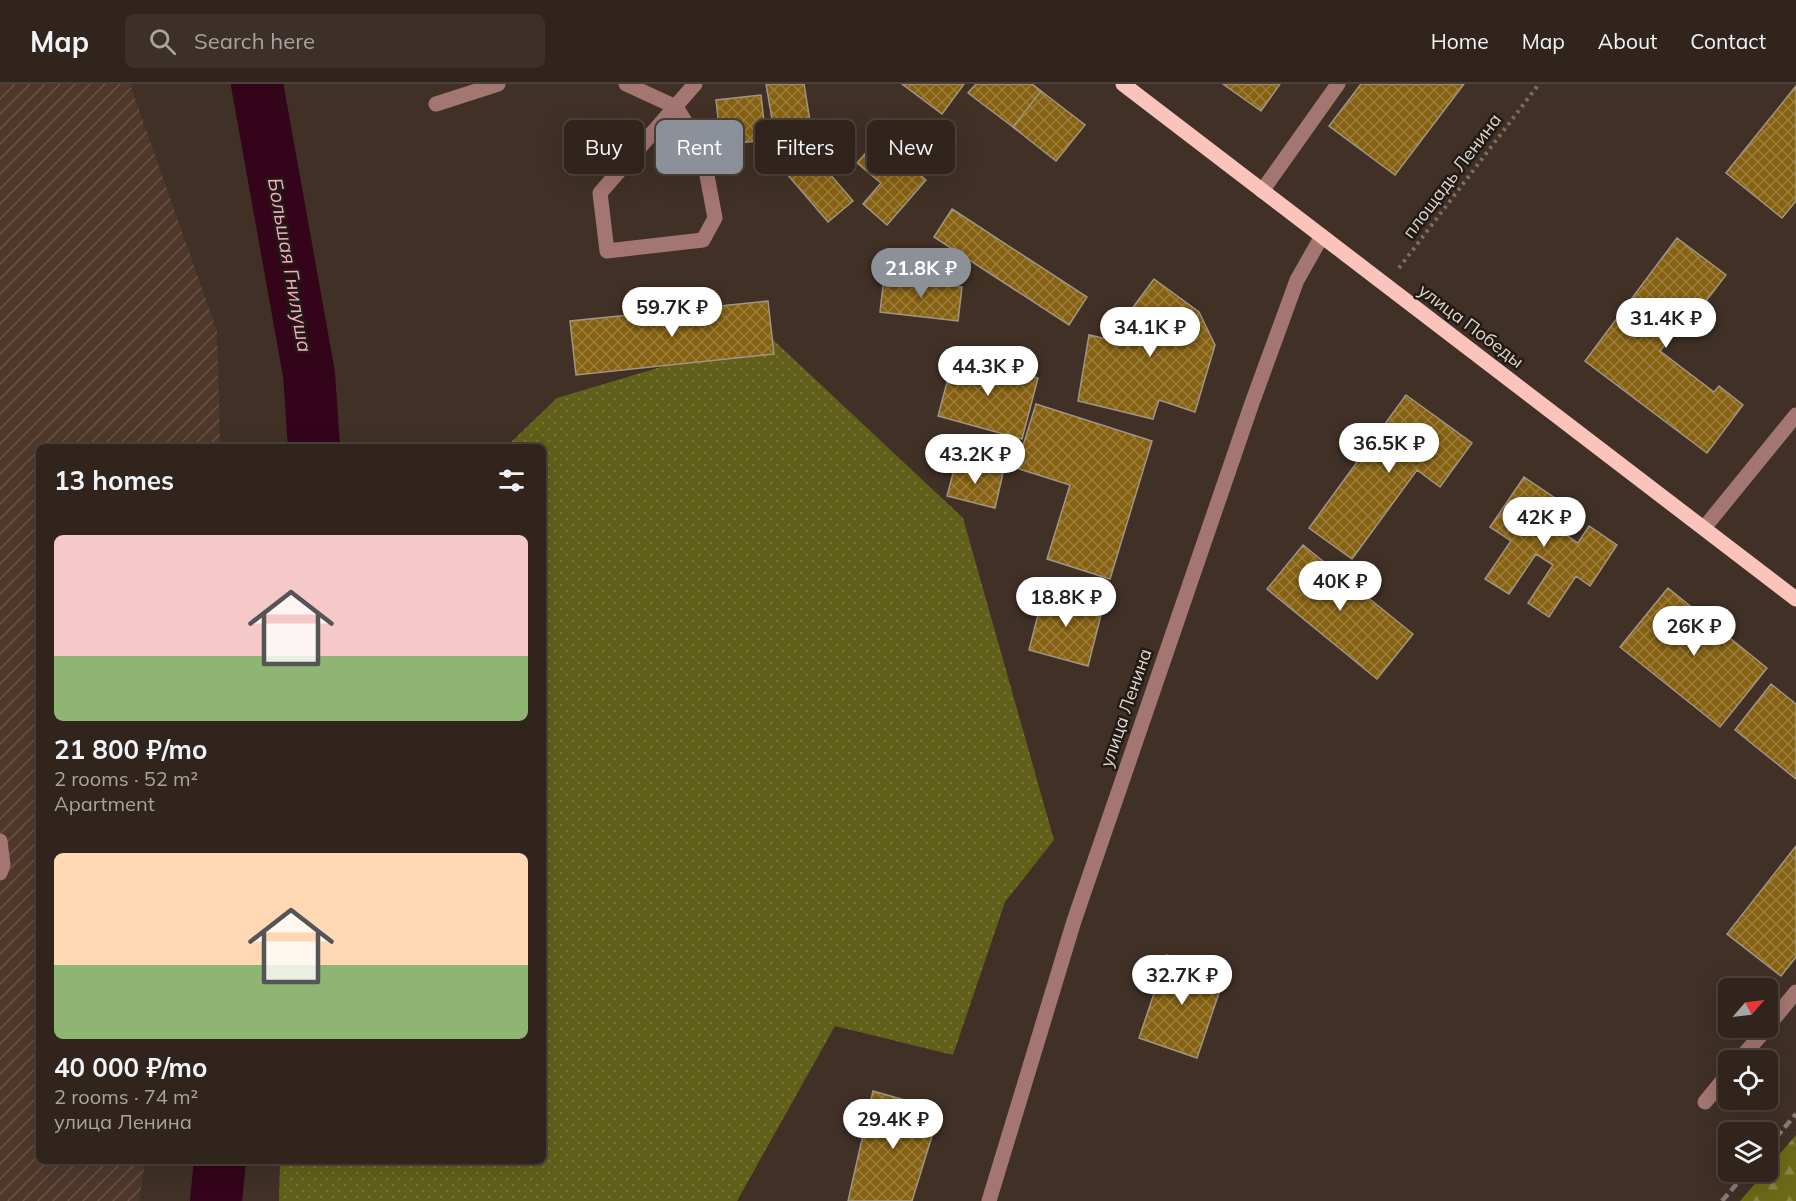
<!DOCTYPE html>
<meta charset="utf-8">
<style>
:root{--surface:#30241c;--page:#3c3029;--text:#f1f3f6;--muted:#a8a4a3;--line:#4b413b;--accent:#8c9099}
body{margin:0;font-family:Mulish,sans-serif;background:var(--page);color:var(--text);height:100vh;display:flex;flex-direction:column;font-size:22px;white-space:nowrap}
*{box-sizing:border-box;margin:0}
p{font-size:20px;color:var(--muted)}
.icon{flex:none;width:33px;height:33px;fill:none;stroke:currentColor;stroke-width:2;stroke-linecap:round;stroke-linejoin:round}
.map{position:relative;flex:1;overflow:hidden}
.drawer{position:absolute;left:36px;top:360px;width:510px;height:720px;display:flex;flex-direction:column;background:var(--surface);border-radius:9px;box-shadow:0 6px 24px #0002,0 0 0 2px var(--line)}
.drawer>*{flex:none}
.hud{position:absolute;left:564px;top:36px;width:570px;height:54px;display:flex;gap:12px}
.needle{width:39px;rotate:62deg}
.tools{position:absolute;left:1718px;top:894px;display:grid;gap:12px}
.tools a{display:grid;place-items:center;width:60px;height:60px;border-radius:9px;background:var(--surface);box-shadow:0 6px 24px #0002,0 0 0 2px var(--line);font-size:30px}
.price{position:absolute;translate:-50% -51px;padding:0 14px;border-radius:21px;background:#fff;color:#222;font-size:20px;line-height:39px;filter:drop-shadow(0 2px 3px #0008)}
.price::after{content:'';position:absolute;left:50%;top:36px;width:18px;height:14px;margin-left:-9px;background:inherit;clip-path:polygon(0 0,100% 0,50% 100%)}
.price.on{background:var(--accent);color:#fff}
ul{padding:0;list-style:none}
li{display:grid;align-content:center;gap:12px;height:318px;padding:0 18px}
li span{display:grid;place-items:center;height:186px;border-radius:9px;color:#555}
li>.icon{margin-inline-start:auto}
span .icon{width:108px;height:108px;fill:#fffc;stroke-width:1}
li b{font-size:26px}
h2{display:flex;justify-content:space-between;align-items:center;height:72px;padding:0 18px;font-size:26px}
.pill{padding:0 21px;border-radius:9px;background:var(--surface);box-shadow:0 6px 24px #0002,0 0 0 2px var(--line);font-size:21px;line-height:54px}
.pill.on{background:var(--accent);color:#fff}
header{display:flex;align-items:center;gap:36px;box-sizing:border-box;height:84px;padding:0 30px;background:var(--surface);border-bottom:2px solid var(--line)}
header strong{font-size:28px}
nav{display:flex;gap:33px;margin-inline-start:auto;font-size:21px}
.search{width:420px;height:54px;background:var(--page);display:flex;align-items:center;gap:15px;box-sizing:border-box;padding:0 21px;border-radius:9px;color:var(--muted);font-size:22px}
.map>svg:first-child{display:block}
.industrial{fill:url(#industrial-furrows)}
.forest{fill:url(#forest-firs)}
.park{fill:url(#park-dots)}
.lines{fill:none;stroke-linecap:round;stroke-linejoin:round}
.river{stroke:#34051a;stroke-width:52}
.building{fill:url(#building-cross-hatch);stroke:#a19583;stroke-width:1.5}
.path{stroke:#7b6d64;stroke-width:4;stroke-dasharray:3 4.5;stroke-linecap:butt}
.minor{stroke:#a37671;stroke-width:15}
.major{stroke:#fac3bc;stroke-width:15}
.rail{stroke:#897b73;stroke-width:4.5;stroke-dasharray:9 4.5;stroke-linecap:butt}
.labels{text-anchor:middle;stroke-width:5;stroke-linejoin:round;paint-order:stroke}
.street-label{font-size:18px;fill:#e1d6d0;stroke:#211a15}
.water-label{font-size:20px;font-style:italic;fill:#f7abc3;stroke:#211a15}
</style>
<header>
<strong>Map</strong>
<div class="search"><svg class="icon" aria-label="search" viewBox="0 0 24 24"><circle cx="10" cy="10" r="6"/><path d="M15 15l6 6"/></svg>Search here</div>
<nav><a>Home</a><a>Map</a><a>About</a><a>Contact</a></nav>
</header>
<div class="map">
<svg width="1796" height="1117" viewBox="0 0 1796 1117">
<defs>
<pattern id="industrial-furrows" width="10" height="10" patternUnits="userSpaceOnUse" patternTransform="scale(1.5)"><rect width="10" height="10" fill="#4f382a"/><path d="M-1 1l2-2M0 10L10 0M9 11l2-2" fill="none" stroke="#685448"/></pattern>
<pattern id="forest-firs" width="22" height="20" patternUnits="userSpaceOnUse" patternTransform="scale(1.5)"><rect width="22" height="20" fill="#6d6b17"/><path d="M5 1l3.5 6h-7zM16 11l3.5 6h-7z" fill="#888643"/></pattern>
<pattern id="park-dots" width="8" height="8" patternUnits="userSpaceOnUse" patternTransform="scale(1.5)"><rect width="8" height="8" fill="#61601a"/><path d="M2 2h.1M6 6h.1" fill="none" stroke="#77763a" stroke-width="1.8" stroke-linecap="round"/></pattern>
<pattern id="building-cross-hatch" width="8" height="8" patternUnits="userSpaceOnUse" patternTransform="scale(1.5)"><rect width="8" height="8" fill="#866111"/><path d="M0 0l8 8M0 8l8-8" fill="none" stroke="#9c7e3e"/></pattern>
</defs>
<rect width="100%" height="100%" fill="#403026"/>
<path class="industrial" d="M 0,0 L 130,0 L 217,247 L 220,363 L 39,363 L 39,1077 L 145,1077 L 139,1117 L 0,1117 Z"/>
<path class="forest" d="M 1796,1051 L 1796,1117 L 1740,1117 L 1765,1088 L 1767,1088 L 1767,1085 Z"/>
<path class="park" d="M 768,251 L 963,434 L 1054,756 L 1005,818 L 953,971 L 835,942 L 737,1117 L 279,1117 L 280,1077 L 543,1077 L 543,363 L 506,363 L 557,314 Z"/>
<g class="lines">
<path class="river" d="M 257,0 L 309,290 L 314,363
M 216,1117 L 220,1077"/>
</g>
<path class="building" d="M 766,0 L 804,0 L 816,74 L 853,117 L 828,138 L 780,82 Z
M 902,0 L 964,0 L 942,30 Z
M 976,0 L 1032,0 L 1041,7 L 1013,43 L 968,9 Z
M 1223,0 L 1280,0 L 1261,27 Z
M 1361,0 L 1464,0 L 1395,91 L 1329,42 Z
M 1796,2 L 1796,117 L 1782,134 L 1726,89 Z
M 1041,7 L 1085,41 L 1056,77 L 1013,43 Z
M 761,11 L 766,56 L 721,61 L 716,16 Z
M 878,55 L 926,96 L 887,141 L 863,120 L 881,99 L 857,79 Z
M 952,125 L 1087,213 L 1069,241 L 934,153 Z
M 1677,154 L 1726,191 L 1703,221 L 1698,217 L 1660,267 L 1714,308 L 1719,302 L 1743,321 L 1707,369 L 1585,277 Z
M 884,193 L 962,203 L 958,237 L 880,228 Z
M 1154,195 L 1199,228 L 1215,261 L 1195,328 L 1159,316 L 1153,335 L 1078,317 L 1089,251 L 1130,260 L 1130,243 L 1122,238 Z
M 768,217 L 774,270 L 576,291 L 570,237 Z
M 954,272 L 1038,294 L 1022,355 L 938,332 Z
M 1406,311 L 1472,359 L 1440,403 L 1417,386 L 1352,475 L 1309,444 Z
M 1036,320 L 1152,357 L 1110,495 L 1047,475 L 1070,401 L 1016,384 Z
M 956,378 L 1003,389 L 995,424 L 947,412 Z
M 1524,393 L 1558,416 L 1544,436 L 1578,459 L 1589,442 L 1617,461 L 1590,502 L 1576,492 L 1549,533 L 1528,519 L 1553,481 L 1536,470 L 1509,510 L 1485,495 L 1511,457 L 1490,443 Z
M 1303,461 L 1413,550 L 1377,595 L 1267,505 Z
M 1668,504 L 1767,584 L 1720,643 L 1620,563 Z
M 1044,507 L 1103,523 L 1088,582 L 1029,566 Z
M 1771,600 L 1796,620 L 1796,695 L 1735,646 Z
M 1796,762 L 1796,873 L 1781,892 L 1727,850 Z
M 1167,871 L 1225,891 L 1197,974 L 1139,954 Z
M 873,1007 L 940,1026 L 912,1117 L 848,1117 Z"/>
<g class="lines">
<path class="path" d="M 1399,184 L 1539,0"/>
<path class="minor" d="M 626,0 L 676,23 L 702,65 L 715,134 L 703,156 L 607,167 L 600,109 L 695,0
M 436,20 L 498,0
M 1262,107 L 1338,0
M 1704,444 L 1796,331
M 0,757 L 3,781 L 0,789
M 1767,943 L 1796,908
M 1739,976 L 1767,944
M 1705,1018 L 1728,990
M 989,1117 L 1074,837 L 1252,319 L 1297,196 L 1322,152"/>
<path class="major" d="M 1123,0 L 1796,515"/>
<path class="rail" d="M 1767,1064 L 1796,1030
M 1722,1117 L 1747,1088"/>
</g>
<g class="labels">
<g class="street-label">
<text transform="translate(1452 92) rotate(-53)" y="6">площадь Ленина</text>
<text transform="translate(1471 242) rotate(37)" y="6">улица Победы</text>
<text transform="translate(1126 624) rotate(-71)" y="6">улица Ленина</text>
</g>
<g class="water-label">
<text transform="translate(290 181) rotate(80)" y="7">Большая Гнилуша</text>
</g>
</g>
</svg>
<div class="tools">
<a><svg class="needle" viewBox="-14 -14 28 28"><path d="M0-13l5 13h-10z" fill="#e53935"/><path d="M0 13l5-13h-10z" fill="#a8a4a3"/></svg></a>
<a><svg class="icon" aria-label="locate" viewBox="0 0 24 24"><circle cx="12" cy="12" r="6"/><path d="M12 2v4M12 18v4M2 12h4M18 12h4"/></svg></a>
<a><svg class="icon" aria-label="layers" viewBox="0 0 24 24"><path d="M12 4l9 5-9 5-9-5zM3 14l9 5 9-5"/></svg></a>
</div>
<b class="price on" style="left:921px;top:215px">21.8K ₽</b>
<b class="price" style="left:672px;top:254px">59.7K ₽</b>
<b class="price" style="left:1666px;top:265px">31.4K ₽</b>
<b class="price" style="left:1150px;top:274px">34.1K ₽</b>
<b class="price" style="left:988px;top:313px">44.3K ₽</b>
<b class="price" style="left:1389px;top:390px">36.5K ₽</b>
<b class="price" style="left:975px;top:401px">43.2K ₽</b>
<b class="price" style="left:1544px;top:464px">42K ₽</b>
<b class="price" style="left:1340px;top:528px">40K ₽</b>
<b class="price" style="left:1066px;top:544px">18.8K ₽</b>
<b class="price" style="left:1694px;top:573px">26K ₽</b>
<b class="price" style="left:1182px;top:922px">32.7K ₽</b>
<b class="price" style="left:893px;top:1066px">29.4K ₽</b>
<div class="hud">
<a class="pill">Buy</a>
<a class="pill on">Rent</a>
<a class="pill">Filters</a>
<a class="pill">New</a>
</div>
<section class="drawer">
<h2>13 homes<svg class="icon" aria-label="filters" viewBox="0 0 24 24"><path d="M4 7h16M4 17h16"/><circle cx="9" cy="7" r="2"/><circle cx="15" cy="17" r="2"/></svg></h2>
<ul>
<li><span style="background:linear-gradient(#f6c9c9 65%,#8fb573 0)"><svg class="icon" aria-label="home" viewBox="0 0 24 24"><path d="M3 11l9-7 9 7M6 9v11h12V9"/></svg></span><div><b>21 800 ₽/mo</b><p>2 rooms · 52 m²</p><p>Apartment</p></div></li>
<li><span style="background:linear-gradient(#ffd9b3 60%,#8fb573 0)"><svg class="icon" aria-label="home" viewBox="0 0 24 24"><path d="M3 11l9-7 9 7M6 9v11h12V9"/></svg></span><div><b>40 000 ₽/mo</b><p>2 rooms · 74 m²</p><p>улица Ленина</p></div></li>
</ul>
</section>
</div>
